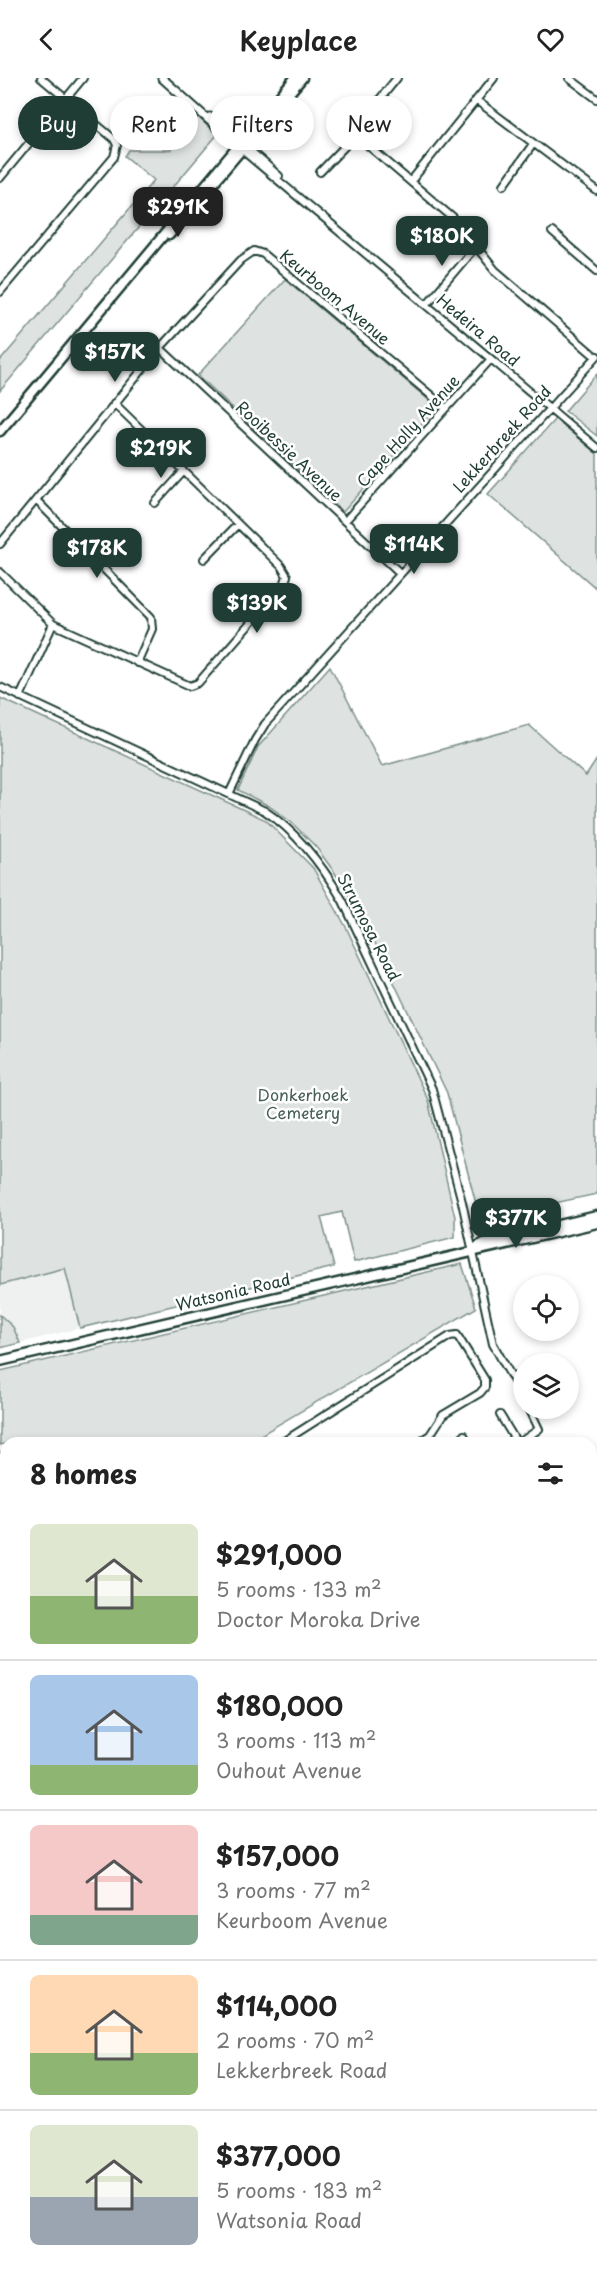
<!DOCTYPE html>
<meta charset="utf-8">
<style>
:root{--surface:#fff;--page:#f2f2f2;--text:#222;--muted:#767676;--line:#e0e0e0;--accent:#1f3d34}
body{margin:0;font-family:"Playpen Sans",sans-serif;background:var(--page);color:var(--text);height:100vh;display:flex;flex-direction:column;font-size:22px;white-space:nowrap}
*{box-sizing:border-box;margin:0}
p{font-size:20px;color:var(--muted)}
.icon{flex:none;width:33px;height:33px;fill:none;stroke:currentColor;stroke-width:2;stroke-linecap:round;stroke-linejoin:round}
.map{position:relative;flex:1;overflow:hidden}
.details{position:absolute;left:0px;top:1359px;width:597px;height:834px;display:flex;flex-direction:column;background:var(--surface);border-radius:18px 18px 0 0;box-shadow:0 3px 9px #0003}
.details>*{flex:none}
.guide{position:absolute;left:18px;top:18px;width:561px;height:54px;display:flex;gap:12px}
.buttons{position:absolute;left:513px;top:1197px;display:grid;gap:12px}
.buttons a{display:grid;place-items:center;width:66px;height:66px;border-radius:50%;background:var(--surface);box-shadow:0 3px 9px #0003;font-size:30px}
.price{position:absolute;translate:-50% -51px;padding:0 14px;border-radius:12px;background:var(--accent);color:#fff;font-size:20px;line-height:39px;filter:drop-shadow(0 2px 3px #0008)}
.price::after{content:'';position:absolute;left:50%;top:36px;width:18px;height:14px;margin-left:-9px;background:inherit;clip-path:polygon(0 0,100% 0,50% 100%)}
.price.current{background:#222;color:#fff}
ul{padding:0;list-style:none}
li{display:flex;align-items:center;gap:18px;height:150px;padding:0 30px}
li+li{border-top:2px solid var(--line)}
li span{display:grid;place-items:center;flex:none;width:168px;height:120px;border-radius:9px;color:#555}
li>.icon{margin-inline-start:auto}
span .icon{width:72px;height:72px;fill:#fffc;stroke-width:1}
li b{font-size:26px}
h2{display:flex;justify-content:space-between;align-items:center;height:72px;padding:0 30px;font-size:26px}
.chip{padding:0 21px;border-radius:27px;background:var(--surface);box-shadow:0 3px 9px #0003;font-size:21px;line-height:54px}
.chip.current{background:var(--accent);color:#fff}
header{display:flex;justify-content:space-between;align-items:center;height:78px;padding:0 30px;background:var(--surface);font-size:27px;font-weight:600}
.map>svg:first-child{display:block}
.built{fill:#eef1f0}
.green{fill:#dee3e2;stroke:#7e908b;stroke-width:1.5}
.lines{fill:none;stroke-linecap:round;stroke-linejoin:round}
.stream{stroke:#758883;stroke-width:1.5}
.minor-casing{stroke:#1f3d34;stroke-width:10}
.tertiary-casing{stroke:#1f3d34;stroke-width:11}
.secondary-casing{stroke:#1f3d34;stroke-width:13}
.minor{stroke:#fff;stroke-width:6}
.tertiary{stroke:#fff;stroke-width:7}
.secondary{stroke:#fff;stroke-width:8}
.labels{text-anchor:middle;stroke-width:5;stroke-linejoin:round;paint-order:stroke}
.street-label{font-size:16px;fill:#1f3d34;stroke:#fff}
.park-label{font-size:16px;fill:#455e57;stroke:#fff}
</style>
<header><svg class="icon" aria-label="back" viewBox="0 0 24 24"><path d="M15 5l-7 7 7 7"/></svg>Keyplace<svg class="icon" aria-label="heart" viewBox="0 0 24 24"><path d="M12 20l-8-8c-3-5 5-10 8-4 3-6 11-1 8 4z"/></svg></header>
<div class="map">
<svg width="597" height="2193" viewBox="0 0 597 2193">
<rect width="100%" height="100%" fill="#fff"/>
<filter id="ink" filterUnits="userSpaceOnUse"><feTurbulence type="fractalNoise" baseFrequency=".0167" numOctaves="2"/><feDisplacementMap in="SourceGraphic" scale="12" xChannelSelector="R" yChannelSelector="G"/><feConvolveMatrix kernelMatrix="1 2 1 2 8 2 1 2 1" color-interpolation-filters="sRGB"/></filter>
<g filter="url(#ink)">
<path class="built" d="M 65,1190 L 80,1250 L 20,1265 L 16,1254 L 0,1238 L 0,1207 Z"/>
<path class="green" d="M 198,39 L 217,57 L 0,313 L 0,283 L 154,102 L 125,78 L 129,72 L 171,72 L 183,48 Z
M 285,201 L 437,329 L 343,434 L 198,297 Z
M 597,296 L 597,358 L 565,333 Z
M 555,341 L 597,376 L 597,511 L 488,416 Z
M 330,588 L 382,688 L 529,647 L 586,698 L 597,681 L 597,1116 L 480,1141 L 447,1015 L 363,840 L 335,795 L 316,769 L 291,744 L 269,728 L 238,712 L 258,669 Z
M 0,620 L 266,742 L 313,790 L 346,849 L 428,1022 L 455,1139 L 455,1159 L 354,1184 L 342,1134 L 321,1139 L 334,1189 L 80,1250 L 65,1190 L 0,1207 Z
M 462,1186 L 476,1230 L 247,1365 L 34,1365 L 24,1361 L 0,1367 L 0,1293 Z
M 0,1237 L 13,1249 L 20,1265 L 0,1270 Z
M 597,1379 L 597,1445 L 591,1448 L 591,1383 Z
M 6,1738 L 6,2149 L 0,2151 L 0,1761 Z
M 88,2187 L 172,2187 L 158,2193 L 74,2193 Z"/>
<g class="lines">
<path class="stream" d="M 591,1389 L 597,1385
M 0,2052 L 6,2044"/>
<g class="minor-casing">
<path id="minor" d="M 397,0 L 359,47 L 358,59 L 453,140 L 495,192 L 596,279
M 569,0 L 597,21
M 476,22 L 597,113
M 245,68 L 279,98
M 242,72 L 597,370
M 320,94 L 346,67 L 358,59
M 0,100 L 83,0
M 411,103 L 494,0
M 504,107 L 533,66
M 552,154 L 597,193
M 0,214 L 114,79 L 117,67 L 114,61 L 41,0
M 427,226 L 476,168
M 160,270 L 400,495
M 36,422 L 151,539 L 152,551 L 137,585
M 155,425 L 184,393
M 345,443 L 491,281
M 0,466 L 160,270 L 241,182 L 254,173 L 263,176 L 446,330
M 204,481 L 238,446
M 0,494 L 53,546 L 190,608 L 198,605 L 284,507 L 287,498 L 281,488 L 114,325
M 0,609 L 265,733 C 297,754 324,790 343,823 L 432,1011 L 462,1124 L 493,1266 L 524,1321
M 20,619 L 53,546
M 229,716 L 255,662 L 265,646 L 597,278
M 500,1337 L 517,1365
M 464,1357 L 468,1365
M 281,1365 L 450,1258 L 457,1257 L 485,1302 L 485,1309 L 480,1315 L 443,1337 L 430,1357 L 417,1365
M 519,1365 L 539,1351 L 529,1330
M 0,1379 L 6,1378
M 591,1503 L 597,1499
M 0,1592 L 6,1604
M 591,1594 L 597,1590
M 0,1615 L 6,1611
M 0,1694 L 6,1690
M 591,1705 L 597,1700
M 0,1708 L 6,1720
M 0,1752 L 6,1728
M 591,1838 L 597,1833
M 591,1883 L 597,1890
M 591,1925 L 597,1920
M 591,2037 L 597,2032
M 591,2127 L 597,2122
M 0,2153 L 6,2150
M 18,2187 L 21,2193
M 231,2187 L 233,2193
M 269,2187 L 271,2193
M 310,2187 L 313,2193
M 392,2187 L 397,2193
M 64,2193 L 78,2187"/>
</g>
<g class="tertiary-casing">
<path id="tertiary" d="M 162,0 L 240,70
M 210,39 L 243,66
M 0,1466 L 6,1477
M 479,2187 L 484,2193"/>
</g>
<g class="secondary-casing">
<path id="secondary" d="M 169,157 L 302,0
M 0,353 L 295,0
M 473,1171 L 484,1165 L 597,1138
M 0,1283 L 597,1145"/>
</g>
<use href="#minor" class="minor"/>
<use href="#tertiary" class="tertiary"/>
<use href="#secondary" class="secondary"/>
</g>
</g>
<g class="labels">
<g class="street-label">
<text transform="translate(335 219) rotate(40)" y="6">Keurboom Avenue</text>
<text transform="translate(478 252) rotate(40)" y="6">Hedeira Road</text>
<text transform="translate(408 353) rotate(-48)" y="6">Cape Holly Avenue</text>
<text transform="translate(502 361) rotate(-48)" y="6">Lekkerbreek Road</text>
<text transform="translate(289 373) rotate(43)" y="6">Rooibessie Avenue</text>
<text transform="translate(369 849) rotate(63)" y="6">Strumosa Road</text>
<text transform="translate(233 1214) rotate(-13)" y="6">Watsonia Road</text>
</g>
<g class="park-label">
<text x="303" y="1023">Donkerhoek<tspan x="303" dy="18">Cemetery</tspan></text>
</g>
</g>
</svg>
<div class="buttons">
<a><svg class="icon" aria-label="locate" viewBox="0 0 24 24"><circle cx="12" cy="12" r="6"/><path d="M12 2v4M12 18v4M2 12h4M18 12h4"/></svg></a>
<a><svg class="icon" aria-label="layers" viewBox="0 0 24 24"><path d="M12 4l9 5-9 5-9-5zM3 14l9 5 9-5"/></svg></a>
</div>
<b class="price current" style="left:178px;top:160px">$291K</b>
<b class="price" style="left:442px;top:189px">$180K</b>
<b class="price" style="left:115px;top:305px">$157K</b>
<b class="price" style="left:161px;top:401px">$219K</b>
<b class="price" style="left:414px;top:497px">$114K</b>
<b class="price" style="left:97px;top:501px">$178K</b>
<b class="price" style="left:257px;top:556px">$139K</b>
<b class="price" style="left:516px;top:1171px">$377K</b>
<div class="guide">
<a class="chip current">Buy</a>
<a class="chip">Rent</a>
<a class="chip">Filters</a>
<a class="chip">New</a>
</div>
<section class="details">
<h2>8 homes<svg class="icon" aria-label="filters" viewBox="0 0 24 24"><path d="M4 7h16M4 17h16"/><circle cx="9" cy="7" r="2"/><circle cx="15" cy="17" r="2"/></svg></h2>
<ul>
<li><span style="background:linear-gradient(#dfe7d0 60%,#8fb573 0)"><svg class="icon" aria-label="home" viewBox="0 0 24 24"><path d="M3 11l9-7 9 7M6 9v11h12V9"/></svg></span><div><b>$291,000</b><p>5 rooms · 133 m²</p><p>Doctor Moroka Drive</p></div></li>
<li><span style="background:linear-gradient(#a9c7e8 75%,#8fb573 0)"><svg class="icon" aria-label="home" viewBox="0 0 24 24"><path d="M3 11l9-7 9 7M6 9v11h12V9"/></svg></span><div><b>$180,000</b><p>3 rooms · 113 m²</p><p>Ouhout Avenue</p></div></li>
<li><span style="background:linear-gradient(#f6c9c9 75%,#7fa58c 0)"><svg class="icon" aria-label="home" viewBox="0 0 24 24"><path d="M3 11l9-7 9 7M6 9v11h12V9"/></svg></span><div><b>$157,000</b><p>3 rooms · 77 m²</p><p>Keurboom Avenue</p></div></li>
<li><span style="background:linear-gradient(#ffd9b3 65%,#8fb573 0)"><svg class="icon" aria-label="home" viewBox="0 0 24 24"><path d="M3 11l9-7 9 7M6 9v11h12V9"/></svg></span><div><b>$114,000</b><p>2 rooms · 70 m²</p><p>Lekkerbreek Road</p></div></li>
<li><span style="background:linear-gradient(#dfe7d0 60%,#9aa5b1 0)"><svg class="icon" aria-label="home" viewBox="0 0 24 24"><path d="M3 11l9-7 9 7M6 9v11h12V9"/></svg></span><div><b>$377,000</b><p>5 rooms · 183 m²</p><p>Watsonia Road</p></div></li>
</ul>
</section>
</div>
